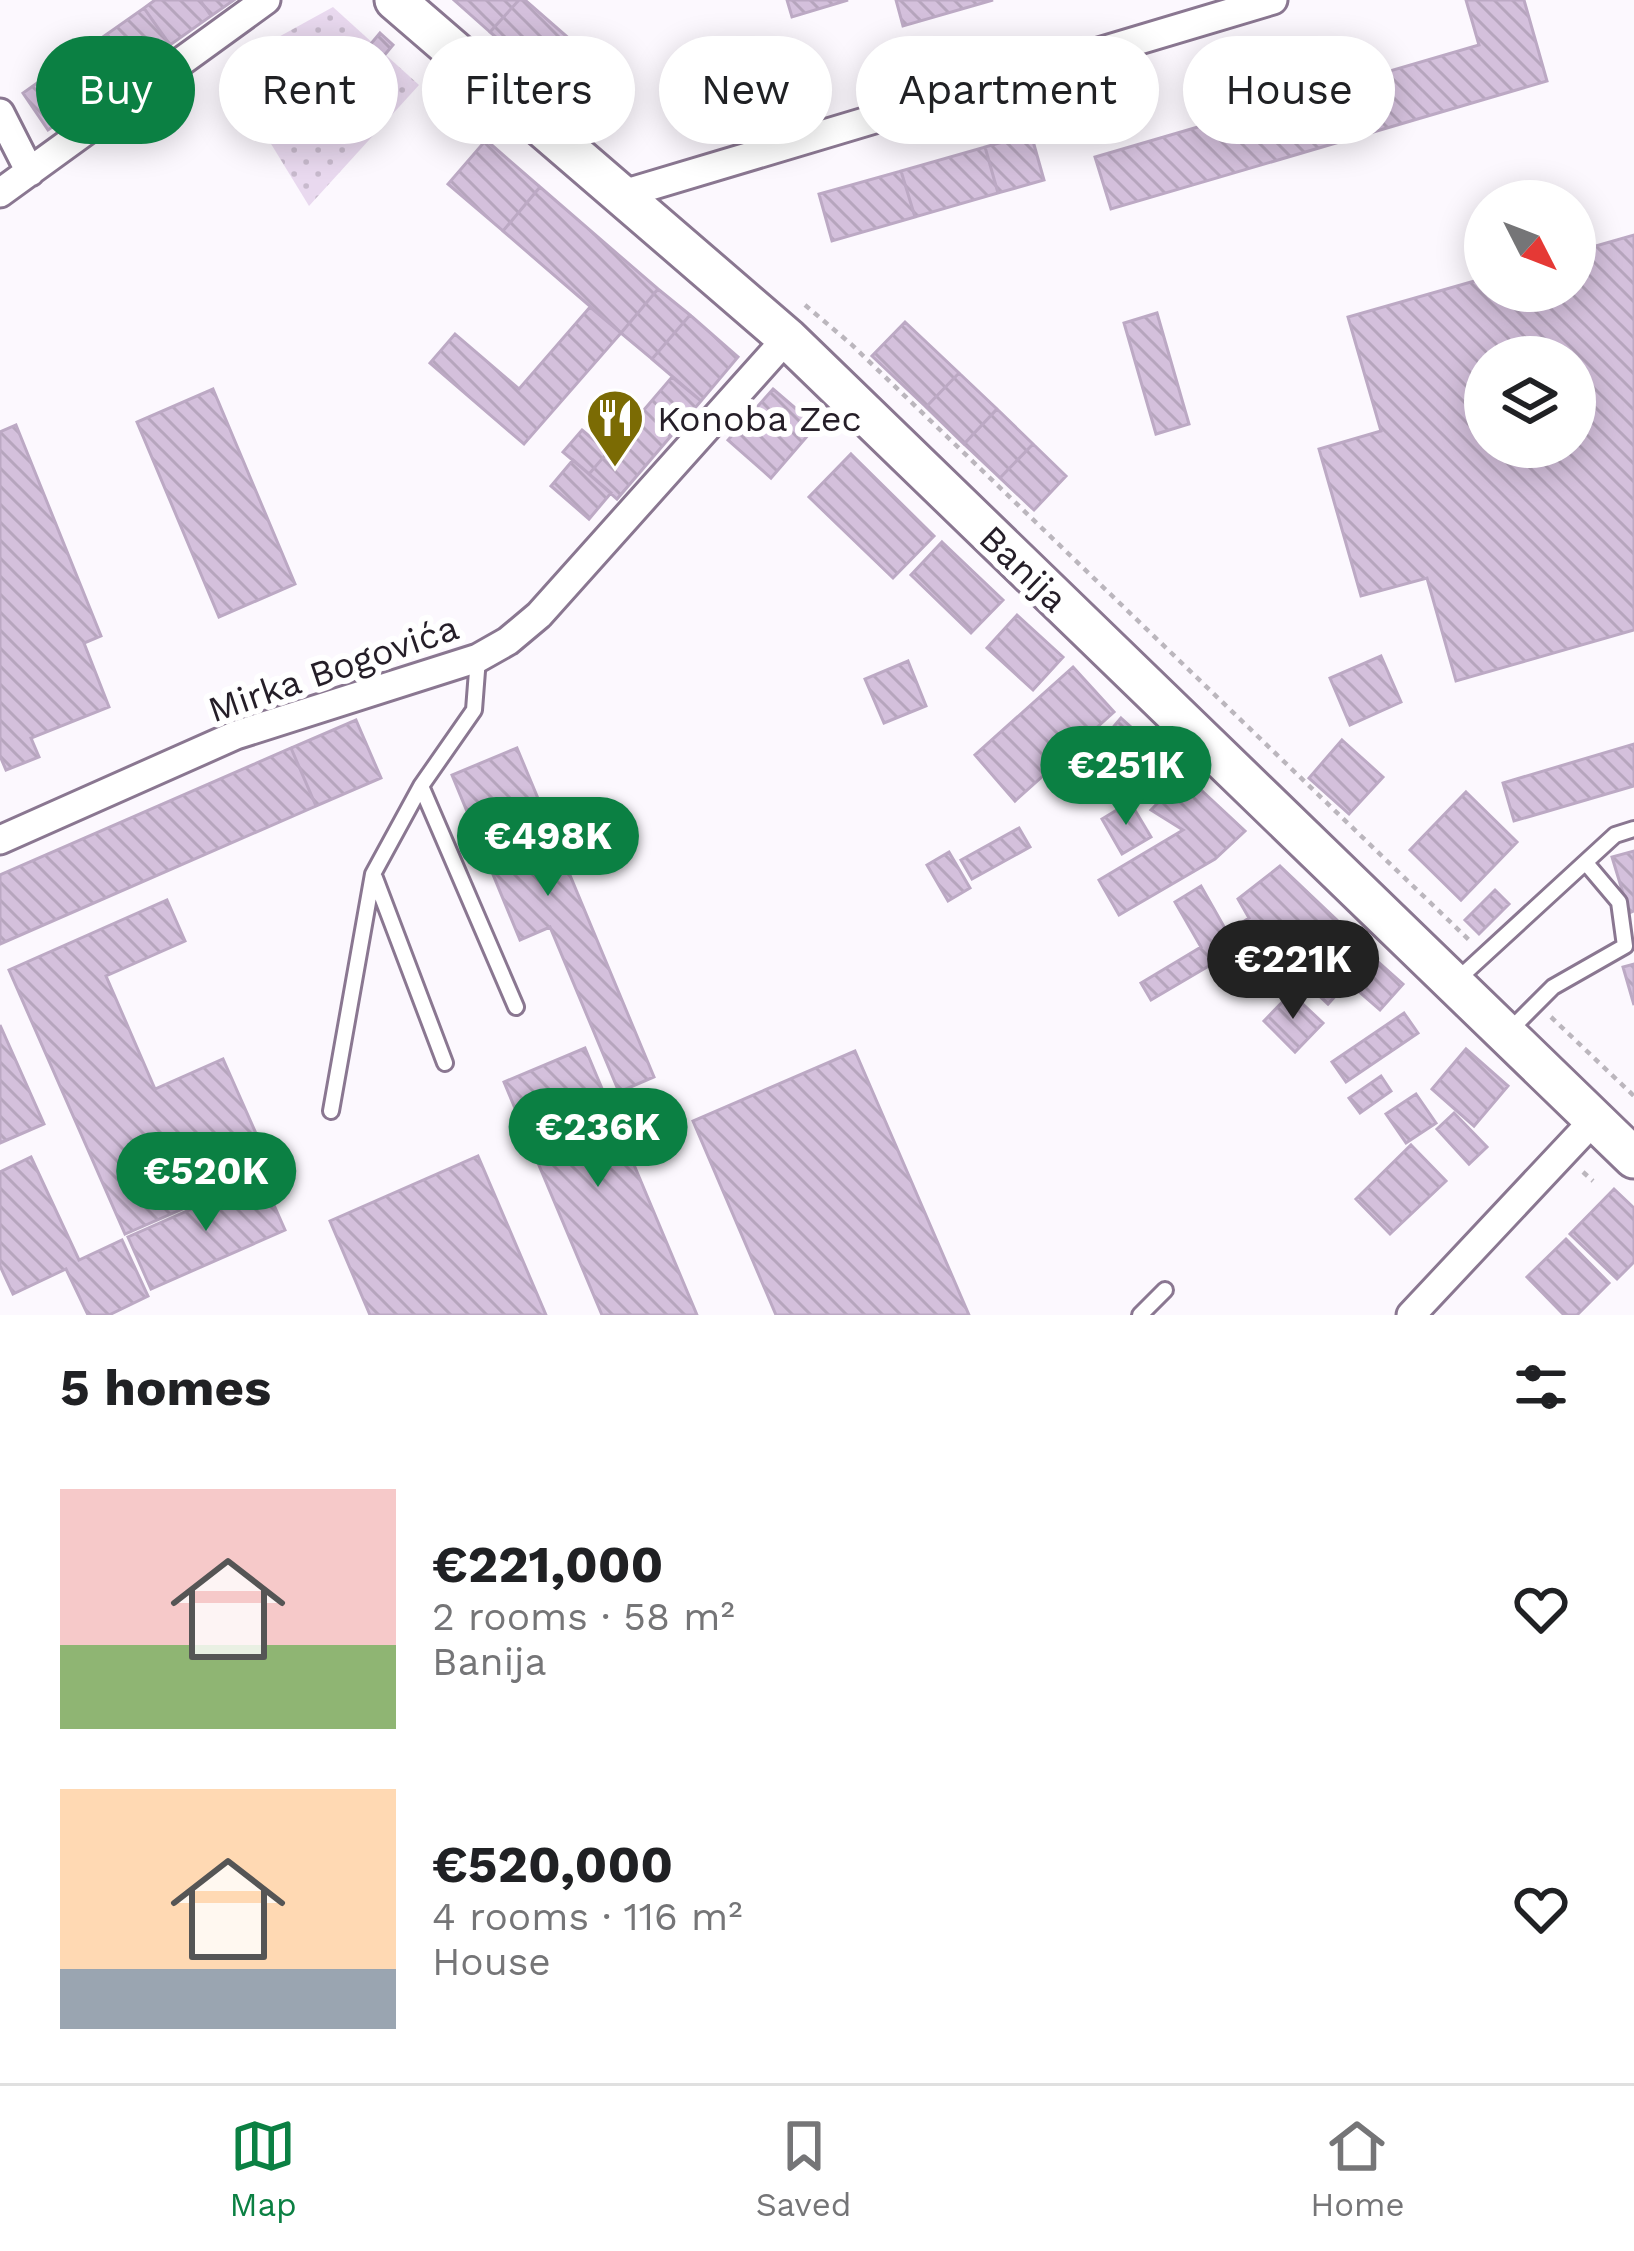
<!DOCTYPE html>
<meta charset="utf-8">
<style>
:root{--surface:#fff;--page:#f2f2f2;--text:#202124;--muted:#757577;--line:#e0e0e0;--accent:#0b8043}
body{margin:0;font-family:"Work Sans",sans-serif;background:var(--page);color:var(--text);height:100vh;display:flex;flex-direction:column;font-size:45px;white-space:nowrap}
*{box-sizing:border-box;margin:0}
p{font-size:39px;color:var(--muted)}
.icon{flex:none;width:66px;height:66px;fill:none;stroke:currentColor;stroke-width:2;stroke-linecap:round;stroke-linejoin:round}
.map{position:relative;height:1315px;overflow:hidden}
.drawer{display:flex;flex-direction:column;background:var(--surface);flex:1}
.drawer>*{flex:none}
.banner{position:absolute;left:36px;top:36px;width:1563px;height:108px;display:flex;gap:24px}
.needle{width:78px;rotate:132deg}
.tools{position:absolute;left:1464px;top:180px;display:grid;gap:24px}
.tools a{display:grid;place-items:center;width:132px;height:132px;border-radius:50%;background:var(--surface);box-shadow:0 6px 30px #0003;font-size:60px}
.price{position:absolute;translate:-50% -102px;padding:0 27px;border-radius:42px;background:var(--accent);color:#fff;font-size:39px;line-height:78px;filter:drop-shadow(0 3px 6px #0008)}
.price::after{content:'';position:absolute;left:50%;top:72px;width:36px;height:27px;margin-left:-18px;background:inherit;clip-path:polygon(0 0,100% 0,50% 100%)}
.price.on{background:#222;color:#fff}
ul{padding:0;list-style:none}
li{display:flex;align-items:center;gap:36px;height:300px;padding:0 60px}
li span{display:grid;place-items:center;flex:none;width:336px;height:240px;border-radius:0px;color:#555}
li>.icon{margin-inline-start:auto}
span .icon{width:144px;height:144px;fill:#fffc;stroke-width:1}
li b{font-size:51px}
h2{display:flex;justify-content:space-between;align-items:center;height:144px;padding:0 60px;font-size:51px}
.chip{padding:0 42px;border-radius:54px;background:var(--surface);box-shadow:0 6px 30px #0003;font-size:42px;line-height:108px}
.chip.on{background:var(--accent);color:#fff}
.menu{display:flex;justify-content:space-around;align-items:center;height:168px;border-top:3px solid var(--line);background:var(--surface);font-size:33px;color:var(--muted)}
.menu a{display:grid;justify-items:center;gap:6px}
.menu .on{color:var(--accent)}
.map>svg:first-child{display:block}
.grass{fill:url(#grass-dots)}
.building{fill:url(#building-back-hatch);stroke:#bca9c4;stroke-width:3;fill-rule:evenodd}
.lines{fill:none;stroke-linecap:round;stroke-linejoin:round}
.lane-casing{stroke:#8a7791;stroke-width:20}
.street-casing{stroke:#8a7791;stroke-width:33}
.secondary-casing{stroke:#8a7791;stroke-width:45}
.path{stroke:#bbb6bd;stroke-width:4.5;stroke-dasharray:6 6;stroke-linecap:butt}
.lane{stroke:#fff;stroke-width:14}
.street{stroke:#fff;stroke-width:27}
.secondary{stroke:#fff;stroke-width:39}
.labels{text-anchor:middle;stroke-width:12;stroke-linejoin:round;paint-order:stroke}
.poi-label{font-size:36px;fill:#251e28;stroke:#fff;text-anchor:start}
.street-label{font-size:36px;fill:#251e28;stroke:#fff}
</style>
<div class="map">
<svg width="1634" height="1315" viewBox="0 0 1634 1315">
<defs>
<pattern id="grass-dots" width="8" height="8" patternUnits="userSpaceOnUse" patternTransform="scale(3)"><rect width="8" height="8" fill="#e9d9ef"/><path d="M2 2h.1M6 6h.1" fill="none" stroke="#c8bacd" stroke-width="1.8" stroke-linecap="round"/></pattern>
<pattern id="building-back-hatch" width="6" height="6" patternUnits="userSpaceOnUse" patternTransform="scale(3)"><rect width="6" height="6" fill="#d4c0dc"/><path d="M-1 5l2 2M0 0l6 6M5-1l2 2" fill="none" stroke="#b6a5bd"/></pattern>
</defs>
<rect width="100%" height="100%" fill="#fcf8fe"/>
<path class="grass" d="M 333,7 L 419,85 L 309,206 L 224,67 Z"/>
<path class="building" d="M 155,0 L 200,0 L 211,16 L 170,45 L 144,8 Z
M 200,0 L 234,0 L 211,16 Z
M 454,0 L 519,0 L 490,32 Z
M 519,0 L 525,0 L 605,70 L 574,105 L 490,32 Z
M 787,0 L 848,0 L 792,17 Z
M 896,0 L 993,0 L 903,26 Z
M 1466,0 L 1524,0 L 1547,81 L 1111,209 L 1095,157 L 1479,45 Z
M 144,8 L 170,45 L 133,71 L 107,34 Z
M 380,33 L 393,45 L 382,58 L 369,46 Z
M 107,34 L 133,71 L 77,110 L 51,73 Z
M 51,73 L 77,110 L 48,130 L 23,93 Z
M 1031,134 L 1044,180 L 998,193 L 985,147 Z
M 486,140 L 540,187 L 503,231 L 448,184 Z
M 985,147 L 998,193 L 915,217 L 901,171 Z
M 901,171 L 915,217 L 832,241 L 819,194 Z
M 540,187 L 658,289 L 621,333 L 503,231 Z
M 1634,235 L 1634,630 L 1456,681 L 1427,578 L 1361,596 L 1319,449 L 1381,431 L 1348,317 L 1485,278 L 1485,291 L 1575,291 L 1575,252 ZM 1485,357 L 1575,357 L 1575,447 L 1485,447 Z
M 658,289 L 690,315 L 652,359 L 621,333 Z
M 590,307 L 621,333 L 524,444 L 430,363 L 455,334 L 519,389 Z
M 1157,313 L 1189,424 L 1156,434 L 1124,323 Z
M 690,315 L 738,357 L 701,401 L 652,359 Z
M 905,322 L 959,373 L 926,407 L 872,356 Z
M 959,373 L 997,409 L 964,444 L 926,407 Z
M 672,377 L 701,401 L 617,499 L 589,474 Z
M 213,389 L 295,584 L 219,617 L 137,422 Z
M 773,389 L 816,426 L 771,478 L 728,440 Z
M 997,409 L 1033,444 L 1000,478 L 964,444 Z
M 16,425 L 101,636 L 84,643 L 109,707 L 31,738 L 39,757 L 6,770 L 0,756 L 0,432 Z
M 582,430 L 608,452 L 589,474 L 563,452 Z
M 1033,444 L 1066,476 L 1034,510 L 1000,478 Z
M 851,454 L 934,536 L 893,578 L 809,497 Z
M 573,460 L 611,493 L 589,519 L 551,486 Z
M 942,542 L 1003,600 L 971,633 L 911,575 Z
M 1017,615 L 1063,657 L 1033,690 L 987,648 Z
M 1381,656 L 1401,702 L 1350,725 L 1330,678 Z
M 908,661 L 926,706 L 884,723 L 865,679 Z
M 1073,667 L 1114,712 L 1015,801 L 975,755 Z
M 1121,718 L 1169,761 L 1139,794 L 1092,752 Z
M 356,720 L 381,778 L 316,806 L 291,748 Z
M 1342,740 L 1383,777 L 1349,814 L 1309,778 Z
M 1634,744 L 1634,786 L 1514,821 L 1503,783 Z
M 291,748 L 316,806 L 0,944 L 0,875 Z
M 517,748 L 654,1077 L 619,1092 L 550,927 L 520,940 L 452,775 Z
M 1185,775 L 1245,831 L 1215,859 L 1119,915 L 1099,880 L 1183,830 L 1151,810 Z
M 1466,792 L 1517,842 L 1461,900 L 1410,850 Z
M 1130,802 L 1151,837 L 1122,854 L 1102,819 Z
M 1019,828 L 1030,847 L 972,879 L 961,860 Z
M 1634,851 L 1634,911 L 1629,913 L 1612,857 Z
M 949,852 L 970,888 L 948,901 L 927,865 Z
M 1280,866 L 1340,923 L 1312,950 L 1280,924 L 1151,1000 L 1141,983 L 1201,947 L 1175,902 L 1201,886 L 1227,932 L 1249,918 L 1238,899 Z
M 1495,890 L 1509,904 L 1479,934 L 1465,920 Z
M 167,900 L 185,941 L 106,976 L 155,1089 L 223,1059 L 258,1138 L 190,1168 L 203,1200 L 125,1234 L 9,970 Z
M 1338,926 L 1403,984 L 1380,1010 L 1348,982 L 1328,1004 L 1296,974 Z
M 1634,964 L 1634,1005 L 1623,967 Z
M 1291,993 L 1323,1023 L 1295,1052 L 1264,1021 Z
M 1404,1013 L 1418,1033 L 1346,1082 L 1332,1062 Z
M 0,1025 L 44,1124 L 0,1143 Z
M 585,1048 L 697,1315 L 602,1315 L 504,1082 Z
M 1466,1049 L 1508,1086 L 1474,1126 L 1432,1089 Z
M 855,1051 L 969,1315 L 776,1315 L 693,1121 Z
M 1381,1076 L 1391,1091 L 1360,1113 L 1349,1098 Z
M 1416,1094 L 1436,1123 L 1406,1143 L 1386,1114 Z
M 1454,1113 L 1487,1147 L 1469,1164 L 1437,1129 Z
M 1411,1145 L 1446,1181 L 1390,1234 L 1356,1199 Z
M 478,1156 L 546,1315 L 370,1315 L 330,1221 Z
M 31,1157 L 79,1260 L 122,1240 L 148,1296 L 109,1315 L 88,1315 L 66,1269 L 13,1294 L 0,1266 L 0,1172 Z
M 262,1178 L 285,1230 L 151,1289 L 128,1237 Z
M 1614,1189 L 1634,1208 L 1634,1262 L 1617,1279 L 1570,1234 Z
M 1566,1239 L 1609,1283 L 1577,1315 L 1564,1315 L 1527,1277 Z"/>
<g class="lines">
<g class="lane-casing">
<path id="lane" d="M 421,786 L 516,1007
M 375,878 L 445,1063
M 1457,980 L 1615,835 L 1634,829
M 1509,1031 L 1553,987 L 1625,946 L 1619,902 L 1586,863
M 331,1111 L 373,874 L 421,786 L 474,710 L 478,658
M 1140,1315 L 1165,1290"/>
</g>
<g class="street-casing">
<path id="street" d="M 0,113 L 30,172
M 0,193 L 266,0
M 620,195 L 1273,0
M 0,840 L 236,735 L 478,658 L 508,641 L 539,615 L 787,338
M 1411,1315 L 1594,1120"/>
</g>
<g class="secondary-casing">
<path id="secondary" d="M 395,0 L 787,338 L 1634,1158"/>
</g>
<path class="path" d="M 805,305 L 851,344 L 1469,940
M 1551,1017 L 1634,1096
M 1583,1172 L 1593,1181"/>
<use href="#lane" class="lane"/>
<use href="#street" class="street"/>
<use href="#secondary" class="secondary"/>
</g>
<defs>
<g id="restaurant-pin" transform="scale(3)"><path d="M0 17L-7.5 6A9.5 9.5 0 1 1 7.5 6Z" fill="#7b6b04" stroke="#fff"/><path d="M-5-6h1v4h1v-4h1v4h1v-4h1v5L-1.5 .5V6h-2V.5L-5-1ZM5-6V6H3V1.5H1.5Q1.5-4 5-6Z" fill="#fff"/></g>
</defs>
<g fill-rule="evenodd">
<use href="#restaurant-pin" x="615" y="418"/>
</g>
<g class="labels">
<g class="poi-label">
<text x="657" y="431">Konoba Zec</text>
</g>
<g class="street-label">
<text transform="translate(1024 568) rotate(44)" y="13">Banija</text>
<text transform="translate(333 668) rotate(-19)" y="13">Mirka Bogovića</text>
</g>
</g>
</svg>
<div class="tools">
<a><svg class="needle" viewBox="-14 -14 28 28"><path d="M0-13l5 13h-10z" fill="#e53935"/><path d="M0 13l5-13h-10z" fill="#757577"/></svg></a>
<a><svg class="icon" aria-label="layers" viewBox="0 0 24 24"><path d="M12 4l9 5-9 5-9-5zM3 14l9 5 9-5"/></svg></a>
</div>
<b class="price" style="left:1126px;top:828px">€251K</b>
<b class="price" style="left:548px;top:899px">€498K</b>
<b class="price on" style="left:1293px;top:1022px">€221K</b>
<b class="price" style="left:598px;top:1190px">€236K</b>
<b class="price" style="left:206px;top:1234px">€520K</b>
<div class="banner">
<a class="chip on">Buy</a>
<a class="chip">Rent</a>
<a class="chip">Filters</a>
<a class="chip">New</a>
<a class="chip">Apartment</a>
<a class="chip">House</a>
</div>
</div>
<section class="drawer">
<h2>5 homes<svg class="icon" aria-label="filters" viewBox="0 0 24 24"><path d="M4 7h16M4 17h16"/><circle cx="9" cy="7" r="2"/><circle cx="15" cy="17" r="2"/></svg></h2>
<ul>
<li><span style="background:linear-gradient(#f6c9c9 65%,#8fb573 0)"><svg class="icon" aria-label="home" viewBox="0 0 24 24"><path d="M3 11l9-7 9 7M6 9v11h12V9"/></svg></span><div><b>€221,000</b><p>2 rooms · 58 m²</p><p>Banija</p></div><svg class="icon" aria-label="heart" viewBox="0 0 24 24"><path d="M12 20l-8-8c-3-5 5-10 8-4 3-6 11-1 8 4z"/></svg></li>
<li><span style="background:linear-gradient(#ffd9b3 75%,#9aa5b1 0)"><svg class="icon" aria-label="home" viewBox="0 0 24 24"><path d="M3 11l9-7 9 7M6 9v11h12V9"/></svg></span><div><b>€520,000</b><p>4 rooms · 116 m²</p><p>House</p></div><svg class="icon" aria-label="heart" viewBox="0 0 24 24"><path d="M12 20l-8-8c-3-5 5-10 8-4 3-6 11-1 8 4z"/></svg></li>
</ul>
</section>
<nav class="menu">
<a class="on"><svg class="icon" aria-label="map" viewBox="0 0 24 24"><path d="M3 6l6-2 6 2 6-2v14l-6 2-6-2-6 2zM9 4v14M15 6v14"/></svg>Map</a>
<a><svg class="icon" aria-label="saved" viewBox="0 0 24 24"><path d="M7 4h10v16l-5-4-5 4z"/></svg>Saved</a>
<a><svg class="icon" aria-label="home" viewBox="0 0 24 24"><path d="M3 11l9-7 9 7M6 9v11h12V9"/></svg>Home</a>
</nav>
